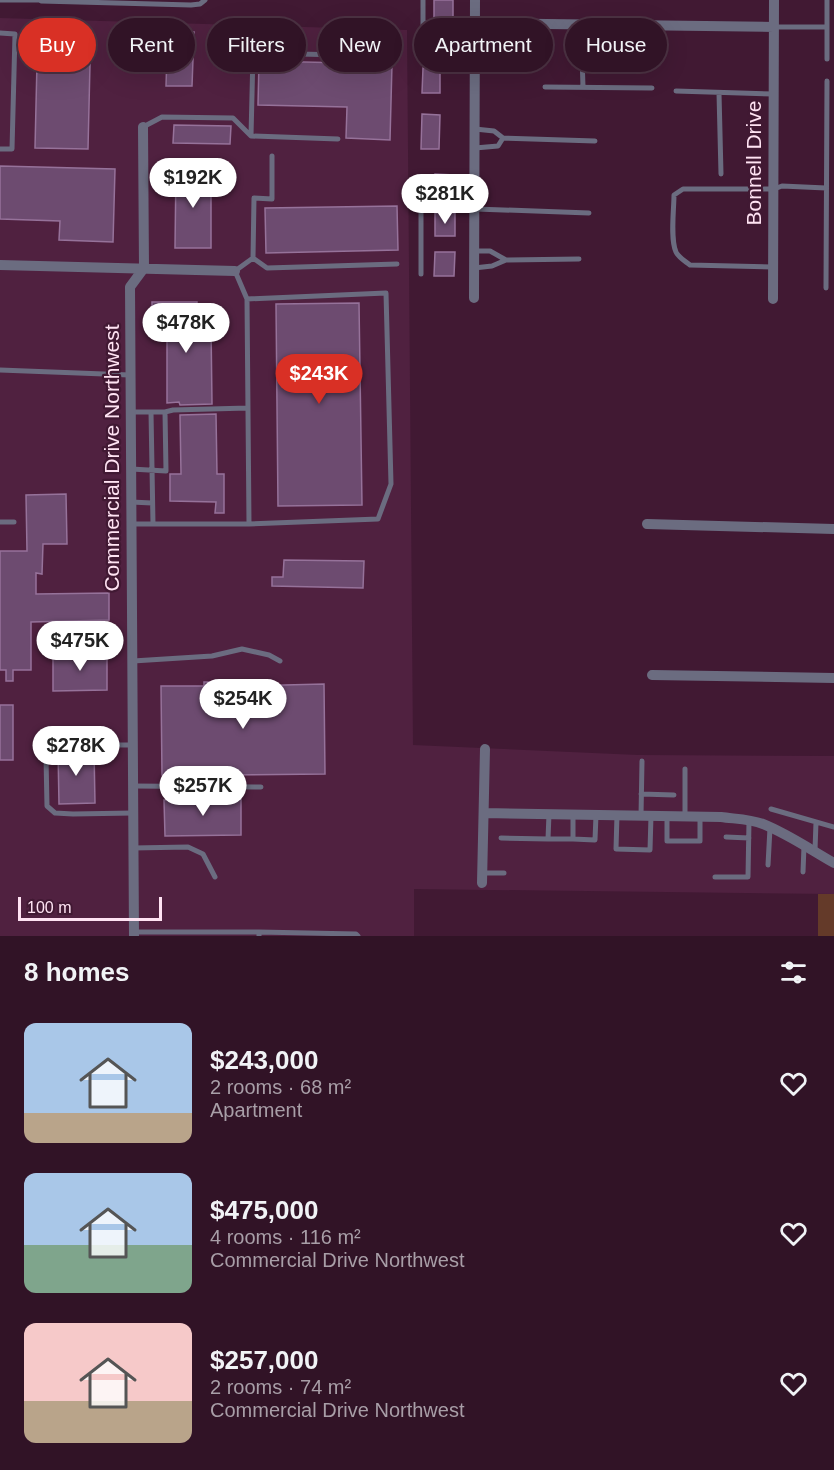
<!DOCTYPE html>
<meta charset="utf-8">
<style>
:root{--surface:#311326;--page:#391c2e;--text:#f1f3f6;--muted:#a89ea7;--line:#4c3243;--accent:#d93025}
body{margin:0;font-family:Helvetica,sans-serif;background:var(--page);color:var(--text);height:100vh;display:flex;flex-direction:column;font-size:22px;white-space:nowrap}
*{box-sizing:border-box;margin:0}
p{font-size:20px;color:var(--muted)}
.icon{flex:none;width:33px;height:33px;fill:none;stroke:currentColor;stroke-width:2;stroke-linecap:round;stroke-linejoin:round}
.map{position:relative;height:936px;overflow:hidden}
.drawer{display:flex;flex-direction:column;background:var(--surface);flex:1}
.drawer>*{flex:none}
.banner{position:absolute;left:18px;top:18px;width:798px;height:54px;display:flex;gap:12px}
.scale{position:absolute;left:18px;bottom:15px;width:144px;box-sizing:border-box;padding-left:6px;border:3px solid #ffe3f3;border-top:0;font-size:16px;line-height:21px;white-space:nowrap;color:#ffe3f3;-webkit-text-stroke:4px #411933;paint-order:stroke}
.price{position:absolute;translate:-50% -51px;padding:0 14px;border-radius:21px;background:#fff;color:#222;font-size:20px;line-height:39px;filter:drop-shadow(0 2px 3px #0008)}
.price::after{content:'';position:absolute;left:50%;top:36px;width:18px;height:14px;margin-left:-9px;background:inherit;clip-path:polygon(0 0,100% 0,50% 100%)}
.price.selected{background:var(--accent);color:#fff}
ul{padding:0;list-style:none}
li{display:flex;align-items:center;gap:18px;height:150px;padding:0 24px}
li span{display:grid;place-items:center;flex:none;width:168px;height:120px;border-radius:12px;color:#555}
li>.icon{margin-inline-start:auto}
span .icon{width:72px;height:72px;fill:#fffc;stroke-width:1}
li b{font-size:26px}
h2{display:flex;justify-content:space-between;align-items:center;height:72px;padding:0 24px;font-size:26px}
.pill{padding:0 21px;border-radius:27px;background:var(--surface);box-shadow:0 6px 24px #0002,0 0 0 2px var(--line);font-size:21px;line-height:54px}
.pill.selected{background:var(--accent);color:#fff}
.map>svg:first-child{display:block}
.built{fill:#502140}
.green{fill:#643a29}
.building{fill:#6d4b70;stroke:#96729a;stroke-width:1.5}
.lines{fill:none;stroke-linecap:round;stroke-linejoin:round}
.service{stroke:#6b6c80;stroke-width:5}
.minor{stroke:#6b6c80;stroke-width:10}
.labels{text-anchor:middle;stroke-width:4.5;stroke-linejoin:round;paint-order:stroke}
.street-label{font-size:21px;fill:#ffe3f3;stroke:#411933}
</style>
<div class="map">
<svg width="834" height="936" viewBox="0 0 834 936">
<rect width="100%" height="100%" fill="#411933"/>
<path class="built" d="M 0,18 L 407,30 L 413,745 L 638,755 L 834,756 L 834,894 L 414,889 L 414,936 L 0,936 Z"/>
<path class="green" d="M 818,894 L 834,894 L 834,936 L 818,936 Z"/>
<path class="building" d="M 434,0 L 453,0 L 453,18 L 434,18 Z
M 434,28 L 453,28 L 453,51 L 434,50 Z
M 142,31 L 194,32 L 192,86 L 166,86 L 167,54 L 142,53 Z
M 259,61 L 392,64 L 390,140 L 346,138 L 347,107 L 258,105 Z
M 37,63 L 90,64 L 88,149 L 35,148 Z
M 423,68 L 440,68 L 440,93 L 422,93 Z
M 422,114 L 440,115 L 439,149 L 421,149 Z
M 174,125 L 231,126 L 230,144 L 173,143 Z
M 0,166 L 115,169 L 113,242 L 59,240 L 60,221 L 0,219 Z
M 176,169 L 211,170 L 211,248 L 175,248 Z
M 435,174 L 454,175 L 454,198 L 435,197 Z
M 397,206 L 398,250 L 266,253 L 265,208 Z
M 435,213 L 455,213 L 455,236 L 435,236 Z
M 435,252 L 455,252 L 454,276 L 434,276 Z
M 152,302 L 197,302 L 196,326 L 211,326 L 212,404 L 180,405 L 179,402 L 167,403 L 167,321 L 152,320 Z
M 359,303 L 362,505 L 278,506 L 276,304 Z
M 216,414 L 217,474 L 224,474 L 224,513 L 215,513 L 216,502 L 170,501 L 170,474 L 181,474 L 180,415 Z
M 66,494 L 67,544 L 43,544 L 42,574 L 36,573 L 36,594 L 109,593 L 109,620 L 31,622 L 31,670 L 13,670 L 13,681 L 6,681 L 6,670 L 0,670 L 0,551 L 27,551 L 26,495 Z
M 284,560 L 364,561 L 363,588 L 272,586 L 272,577 L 283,577 Z
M 107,654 L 107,690 L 53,691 L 53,655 Z
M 204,682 L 247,682 L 247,686 L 324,684 L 325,774 L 219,775 L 219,782 L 209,782 L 209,775 L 162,775 L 161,686 L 204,686 Z
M 0,705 L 13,705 L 13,760 L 0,760 Z
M 65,750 L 94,750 L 95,803 L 59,804 L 58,751 Z
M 209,791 L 219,792 L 219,800 L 241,799 L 241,835 L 165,836 L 164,800 L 210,799 Z"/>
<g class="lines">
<path class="service" d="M 0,0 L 41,0
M 41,1 L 191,5 L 200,4 L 205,0
M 423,23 L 475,23
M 581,24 L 583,87
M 775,27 L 827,27
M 0,33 L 15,34 L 12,149 L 0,149
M 423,48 L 423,0
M 827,59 L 827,0
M 545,87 L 652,88
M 676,91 L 774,94
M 719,93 L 721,174
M 143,127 L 162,117 L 233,118 L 251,136 L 338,139
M 475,129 L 494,131 L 503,138 L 595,141
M 251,136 L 253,53 L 387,56
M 475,148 L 498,146 L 503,138
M 421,207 L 589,213
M 474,251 L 490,251 L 506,260 L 579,259
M 253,258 L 267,268 L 397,264
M 773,267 L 690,265 C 685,261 679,258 676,252 C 670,239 674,209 674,195 L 683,189 L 774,189 L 782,186 L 826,188
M 474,268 L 492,266 L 506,260
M 421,274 L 421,182
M 826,288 L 827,81
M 0,370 L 130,375
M 131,412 L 151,412
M 165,412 L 173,410 L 248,408
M 131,469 L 166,471 L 165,412 L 151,412 L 153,524
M 131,502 L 152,503
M 0,522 L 14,522
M 132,524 L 249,524 L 378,519 L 391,484 L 386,293 L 247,299
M 249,524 L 247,299 L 235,271 L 253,258 L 254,198 L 272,199 L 272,156
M 133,661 L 212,656 L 242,649 L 269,655 L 280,661
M 133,745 L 64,745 L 52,748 L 46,757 L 47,806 L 55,813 L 73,814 L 133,813
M 685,769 L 685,816
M 133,786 L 261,787
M 641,794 L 674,795
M 771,809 L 834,827
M 617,815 L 616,849 L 650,850 L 651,816
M 641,816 L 642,761
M 667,816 L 667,841 L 700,841 L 700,817
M 726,837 L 749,838
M 501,838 L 548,839 L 549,814
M 548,839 L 573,839 L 573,815
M 573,839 L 595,840 L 596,815
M 133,848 L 188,847 L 203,854 L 215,877
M 815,850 L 816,822
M 768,865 L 770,828
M 803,872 L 804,846
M 483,873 L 504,873
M 715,877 L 748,877 L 749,821
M 134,932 L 259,932
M 259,936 L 259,932 L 356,934 L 358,936"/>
<path class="minor" d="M 475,23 L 774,27
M 0,265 L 235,271
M 474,298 L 475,0
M 773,299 L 774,0
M 647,524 L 834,529
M 652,675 L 834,678
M 484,813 L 721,817 C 735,819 750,819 763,824 C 788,834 811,850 834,863
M 482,883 L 485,749
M 134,936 L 130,287 L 144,268 L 143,127"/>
</g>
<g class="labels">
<g class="street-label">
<text transform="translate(754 163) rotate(-90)" y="7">Bonnell Drive</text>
<text transform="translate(112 458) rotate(-90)" y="7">Commercial Drive Northwest</text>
</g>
</g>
</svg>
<div class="scale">100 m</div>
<b class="price" style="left:193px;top:209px">$192K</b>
<b class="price" style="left:445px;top:225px">$281K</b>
<b class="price" style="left:186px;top:354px">$478K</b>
<b class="price selected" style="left:319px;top:405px">$243K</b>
<b class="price" style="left:80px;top:672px">$475K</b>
<b class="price" style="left:243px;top:730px">$254K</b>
<b class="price" style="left:76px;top:777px">$278K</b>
<b class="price" style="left:203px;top:817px">$257K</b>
<div class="banner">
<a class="pill selected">Buy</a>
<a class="pill">Rent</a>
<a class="pill">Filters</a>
<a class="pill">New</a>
<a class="pill">Apartment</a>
<a class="pill">House</a>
</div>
</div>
<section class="drawer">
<h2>8 homes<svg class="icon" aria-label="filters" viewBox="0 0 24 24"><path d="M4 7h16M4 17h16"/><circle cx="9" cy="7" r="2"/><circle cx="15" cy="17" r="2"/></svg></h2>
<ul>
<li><span style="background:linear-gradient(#a9c7e8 75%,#b9a48a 0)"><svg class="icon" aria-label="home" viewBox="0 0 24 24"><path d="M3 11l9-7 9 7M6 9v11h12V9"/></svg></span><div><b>$243,000</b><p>2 rooms · 68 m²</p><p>Apartment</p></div><svg class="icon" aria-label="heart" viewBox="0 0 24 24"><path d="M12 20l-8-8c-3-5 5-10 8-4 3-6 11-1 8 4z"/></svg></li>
<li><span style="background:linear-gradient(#a9c7e8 60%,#7fa58c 0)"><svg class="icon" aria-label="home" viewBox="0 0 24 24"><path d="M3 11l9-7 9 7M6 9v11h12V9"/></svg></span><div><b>$475,000</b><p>4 rooms · 116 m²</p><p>Commercial Drive Northwest</p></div><svg class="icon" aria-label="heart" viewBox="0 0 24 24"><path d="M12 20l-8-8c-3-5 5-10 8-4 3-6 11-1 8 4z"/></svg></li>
<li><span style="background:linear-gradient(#f6c9c9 65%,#b9a48a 0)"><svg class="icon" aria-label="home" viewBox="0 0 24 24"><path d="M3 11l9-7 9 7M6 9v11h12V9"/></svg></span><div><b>$257,000</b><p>2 rooms · 74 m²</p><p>Commercial Drive Northwest</p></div><svg class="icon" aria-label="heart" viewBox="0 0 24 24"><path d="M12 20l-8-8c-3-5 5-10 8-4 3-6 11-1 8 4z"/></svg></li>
</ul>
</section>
